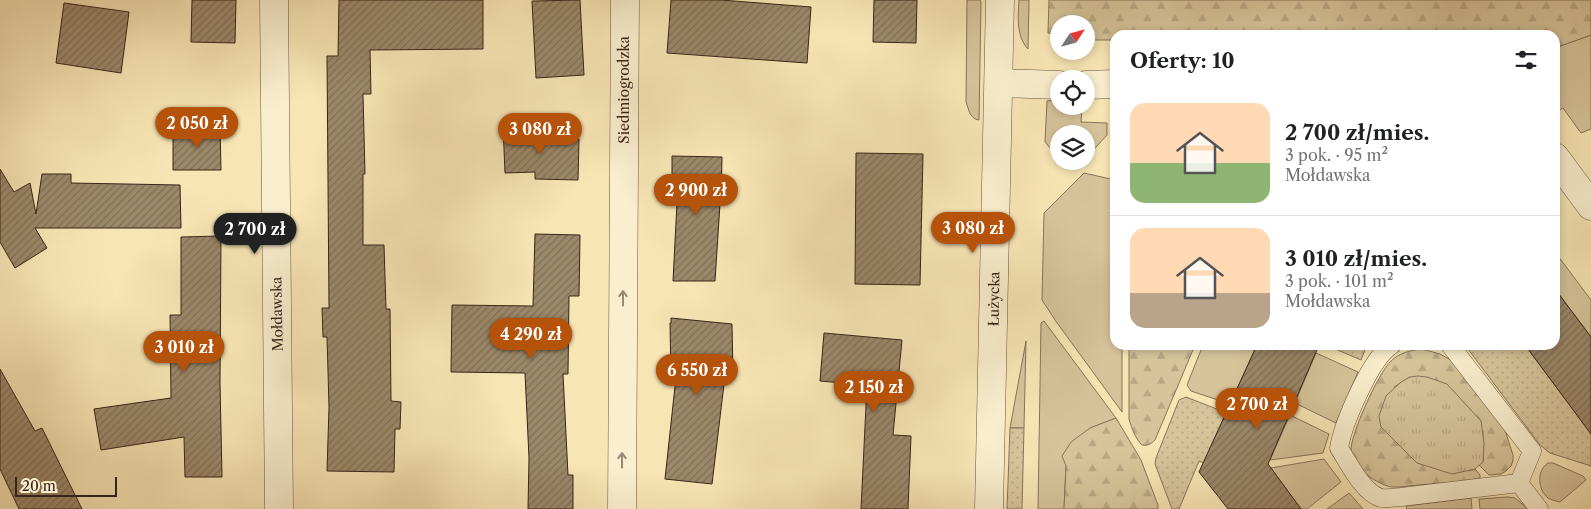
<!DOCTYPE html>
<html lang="pl">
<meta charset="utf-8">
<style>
:root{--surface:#fff;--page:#f6f6f6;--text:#202124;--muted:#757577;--line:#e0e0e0;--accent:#b45309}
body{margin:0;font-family:"Libre Caslon Text",serif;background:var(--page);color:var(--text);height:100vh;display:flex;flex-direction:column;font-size:19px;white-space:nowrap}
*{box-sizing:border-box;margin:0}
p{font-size:16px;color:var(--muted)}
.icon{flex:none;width:28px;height:28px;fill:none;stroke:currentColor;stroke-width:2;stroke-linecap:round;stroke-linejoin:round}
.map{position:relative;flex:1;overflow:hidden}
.details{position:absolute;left:1110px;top:30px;width:450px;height:320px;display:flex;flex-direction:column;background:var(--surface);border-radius:15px;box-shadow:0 2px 8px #0003}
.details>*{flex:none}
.needle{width:32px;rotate:54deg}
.tools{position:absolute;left:1050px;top:15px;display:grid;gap:10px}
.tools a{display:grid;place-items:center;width:45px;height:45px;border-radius:50%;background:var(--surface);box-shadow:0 2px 8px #0003;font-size:25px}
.scale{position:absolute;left:15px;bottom:12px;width:102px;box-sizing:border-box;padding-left:5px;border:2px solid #382419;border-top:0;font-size:14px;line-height:18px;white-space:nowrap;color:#382419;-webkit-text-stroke:4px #faeece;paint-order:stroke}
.price{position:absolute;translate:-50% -42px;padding:0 11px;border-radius:18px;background:var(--accent);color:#fff;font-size:16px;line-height:32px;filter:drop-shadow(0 1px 2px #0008)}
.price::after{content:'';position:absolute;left:50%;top:30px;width:15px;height:11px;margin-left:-8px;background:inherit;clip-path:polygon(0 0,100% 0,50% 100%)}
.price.selected{background:#222;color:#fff}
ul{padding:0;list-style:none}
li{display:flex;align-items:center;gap:15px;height:125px;padding:0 20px}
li+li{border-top:1px solid var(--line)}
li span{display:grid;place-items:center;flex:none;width:140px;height:100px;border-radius:15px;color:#555}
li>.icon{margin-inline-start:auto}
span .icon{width:60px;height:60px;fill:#fffc;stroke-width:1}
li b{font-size:21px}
h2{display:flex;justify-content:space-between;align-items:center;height:60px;padding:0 20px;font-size:21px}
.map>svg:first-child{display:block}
.grass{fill:#d7c49a;stroke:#88745a}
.forest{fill:url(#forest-firs);stroke:#88745a}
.park{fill:url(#park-tufts);stroke:#88745a}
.garden{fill:url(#garden-dots);stroke:#88745a}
.building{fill:url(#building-hatch);stroke:#382419}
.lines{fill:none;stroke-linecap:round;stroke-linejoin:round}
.service-casing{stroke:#685440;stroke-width:19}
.minor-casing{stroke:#685440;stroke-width:29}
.tertiary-casing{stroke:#685440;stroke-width:29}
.service{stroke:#faeece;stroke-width:18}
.minor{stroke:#faeece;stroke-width:28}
.tertiary{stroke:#faeece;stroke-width:28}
.oneway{stroke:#998974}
.labels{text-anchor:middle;stroke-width:4;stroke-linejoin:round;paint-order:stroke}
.street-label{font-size:14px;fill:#382419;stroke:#faeece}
</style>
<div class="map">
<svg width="1591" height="509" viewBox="0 0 1591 509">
<defs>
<pattern id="forest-firs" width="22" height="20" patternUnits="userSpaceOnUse" patternTransform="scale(1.25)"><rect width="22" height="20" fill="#d7c49a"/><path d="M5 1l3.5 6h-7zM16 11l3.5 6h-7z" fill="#b9a884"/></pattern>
<pattern id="park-tufts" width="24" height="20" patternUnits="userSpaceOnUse" patternTransform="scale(1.25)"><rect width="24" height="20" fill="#d7c49a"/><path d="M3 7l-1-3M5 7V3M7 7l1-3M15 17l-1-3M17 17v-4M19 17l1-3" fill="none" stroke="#b9a884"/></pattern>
<pattern id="garden-dots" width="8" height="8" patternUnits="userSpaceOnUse" patternTransform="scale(1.25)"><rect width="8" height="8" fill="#d7c49a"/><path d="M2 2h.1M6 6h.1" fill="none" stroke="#b9a884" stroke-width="1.8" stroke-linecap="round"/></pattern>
<pattern id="building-hatch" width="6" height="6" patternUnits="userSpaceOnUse" patternTransform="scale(1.25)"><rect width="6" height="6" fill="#9c886a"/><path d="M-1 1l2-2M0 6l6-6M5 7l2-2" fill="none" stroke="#806f56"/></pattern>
</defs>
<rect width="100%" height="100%" fill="#f8e5b4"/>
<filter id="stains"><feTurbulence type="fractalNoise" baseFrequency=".004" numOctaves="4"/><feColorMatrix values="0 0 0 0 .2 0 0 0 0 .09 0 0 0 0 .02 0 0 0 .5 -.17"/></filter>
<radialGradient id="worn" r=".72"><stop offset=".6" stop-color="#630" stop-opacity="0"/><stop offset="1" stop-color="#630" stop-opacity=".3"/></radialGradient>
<path class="grass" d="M 967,0 L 980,0 L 981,2 L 979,120 C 970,119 969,110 966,102 Z
M 1019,0 L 1029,0 L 1028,49 C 1016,36 1018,17 1019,0 Z
M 1591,35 L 1591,129 L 1581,133 L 1563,108 L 1555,113 L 1555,48 Z
M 1059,100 L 1059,106 L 1082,106 L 1081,122 L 1107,123 L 1107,135 L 1087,157 L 1086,134 L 1059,134 L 1059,151 L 1051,149 L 1045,142 L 1047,101 Z
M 1084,173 L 1115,180 L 1115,345 L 1122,345 L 1122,412 L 1055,320 L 1042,300 L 1044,213 Z
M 1555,252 L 1591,300 L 1591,337 L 1555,289 Z
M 1044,321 L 1116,418 L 1090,428 L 1066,466 L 1064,509 L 1038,509 L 1041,323 Z
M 1026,341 L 1024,428 L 1010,428 Z
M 1203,345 L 1257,345 L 1230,404 L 1191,391 L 1187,385 Z
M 1316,353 L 1358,372 L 1336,423 L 1295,403 Z
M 1290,415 L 1329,434 L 1323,453 L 1270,460 Z
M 1324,459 L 1341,482 L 1307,509 L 1301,509 L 1271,468 Z
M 1548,463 L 1553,463 L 1583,476 L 1586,480 L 1560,502 C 1556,501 1551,500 1548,498 C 1538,490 1536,471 1548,463 Z
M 1349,493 L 1363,509 L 1327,509 Z
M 1508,497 L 1515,498 L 1528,509 L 1480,509 L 1479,499 Z
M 1471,498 L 1472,509 L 1407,509 L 1406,506 Z"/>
<path class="forest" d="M 1049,0 L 1591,0 L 1591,35 L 1555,48 L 1555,35 L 1115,35 L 1115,40 L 1086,40 L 1086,24 L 1059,24 L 1059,35 L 1048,33 Z
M 1129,345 L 1195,345 L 1155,440 C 1151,444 1148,446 1142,445 C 1135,438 1132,429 1129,419 Z
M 1422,349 L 1440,354 L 1449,359 L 1461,371 L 1505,430 L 1513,455 L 1513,461 L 1511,466 L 1506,471 L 1501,474 L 1489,475 L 1479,465 L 1483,461 L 1483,431 L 1410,377 L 1394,387 L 1469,471 L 1475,469 L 1480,475 L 1480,478 C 1460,483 1439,483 1419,485 C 1410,485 1400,488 1392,487 C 1377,485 1353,467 1351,451 C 1350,435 1379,372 1391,361 C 1399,353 1411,350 1422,349 Z
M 1116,418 L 1141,460 L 1158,505 L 1158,509 L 1064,509 L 1066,466 L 1062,456 L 1071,442 L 1090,428 Z"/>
<path class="park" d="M 1418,376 L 1427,377 L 1447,384 L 1481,421 L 1484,443 L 1483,462 L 1475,469 L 1452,474 L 1417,463 L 1381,427 L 1379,416 L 1386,396 L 1401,382 L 1410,377 Z"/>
<path class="garden" d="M 1326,345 L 1367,345 L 1361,360 Z
M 1465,345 L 1525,345 L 1591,434 L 1591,466 L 1550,453 L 1540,445 Z
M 1186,397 L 1227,413 L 1204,463 L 1199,461 L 1179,509 L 1172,509 L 1155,464 L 1156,458 L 1179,400 Z
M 1010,428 L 1024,428 L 1022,509 L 1007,509 Z"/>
<path class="building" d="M 192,0 L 236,0 L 235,43 L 191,42 Z
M 339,0 L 483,0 L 483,49 L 370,50 L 371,94 L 363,94 L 365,174 L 363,174 L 363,245 L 384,245 L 386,309 L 390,309 L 391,401 L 401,402 L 400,429 L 395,429 L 394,472 L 327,471 L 329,407 L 327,337 L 323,337 L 322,308 L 329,308 L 327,56 L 338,56 Z
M 580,0 L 584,75 L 536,78 L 532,1 Z
M 671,0 L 721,0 L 811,7 L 807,63 L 667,53 Z
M 874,0 L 917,0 L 916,43 L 873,42 Z
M 64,3 L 129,12 L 121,73 L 56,63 Z
M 503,125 L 529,125 L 529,140 L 579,139 L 578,180 L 535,179 L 535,172 L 505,173 Z
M 220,127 L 221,170 L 173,170 L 173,128 Z
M 856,153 L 923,154 L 920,285 L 855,284 Z
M 672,156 L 722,157 L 721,204 L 720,204 L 715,281 L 673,281 L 677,203 L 672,203 Z
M 0,169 L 14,192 L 30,183 L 36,214 L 42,174 L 71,174 L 71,183 L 180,185 L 181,228 L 35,228 L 47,248 L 15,268 L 0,242 Z
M 535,234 L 580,235 L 579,296 L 569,296 L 568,374 L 563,374 L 568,475 L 573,475 L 573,509 L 528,509 L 529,458 L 525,373 L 451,372 L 452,305 L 533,306 Z
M 221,236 L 220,383 L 222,477 L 185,477 L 184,437 L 101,450 L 94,409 L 171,398 L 170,315 L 181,315 L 181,237 Z
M 1555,289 L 1591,337 L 1591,434 L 1525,345 L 1555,345 Z
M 671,318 L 732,324 L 733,376 L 725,376 L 712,484 L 665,479 L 676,377 L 671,377 L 670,323 L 671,323 Z
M 824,333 L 902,340 L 893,435 L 911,436 L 908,509 L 861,509 L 867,385 L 820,381 Z
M 1257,345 L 1319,345 L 1268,464 L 1301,509 L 1228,509 L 1199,472 Z
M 0,369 L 35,431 L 42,428 L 82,509 L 19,509 L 0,469 Z"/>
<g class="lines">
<g class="service-casing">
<path id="service" d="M 1392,345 C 1371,357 1343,424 1339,448 C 1348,462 1363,493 1381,498 C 1387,499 1395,497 1401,497 L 1519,483
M 1450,345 L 1532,451 L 1519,483
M 1519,483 L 1539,509"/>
</g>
<g class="minor-casing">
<path id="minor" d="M 274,0 L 279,509
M 999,83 L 1059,85
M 1086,85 L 1115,84
M 1555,157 L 1591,206
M 622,509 L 625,0"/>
</g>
<g class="tertiary-casing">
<path id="tertiary" d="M 989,509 L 1000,0"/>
</g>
<use href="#service" class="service"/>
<use href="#minor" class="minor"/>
<use href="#tertiary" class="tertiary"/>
</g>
<defs><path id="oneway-shaft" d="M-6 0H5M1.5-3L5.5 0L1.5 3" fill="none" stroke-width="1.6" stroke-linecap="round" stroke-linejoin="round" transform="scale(1.25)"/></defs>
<g class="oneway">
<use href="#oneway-shaft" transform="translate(623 298) rotate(-90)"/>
<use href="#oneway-shaft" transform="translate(622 460) rotate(-90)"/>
</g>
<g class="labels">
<g class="street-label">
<text transform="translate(624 90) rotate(-90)" y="5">Siedmiogrodzka</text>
<text transform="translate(994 299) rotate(-89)" y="5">Łużycka</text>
<text transform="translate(277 314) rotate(-91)" y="5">Mołdawska</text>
</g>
</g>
<rect width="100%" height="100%" filter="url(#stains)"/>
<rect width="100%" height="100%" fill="url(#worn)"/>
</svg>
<div class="tools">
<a><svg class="needle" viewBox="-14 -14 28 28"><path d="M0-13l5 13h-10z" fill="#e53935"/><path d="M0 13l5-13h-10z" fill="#757577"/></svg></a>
<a><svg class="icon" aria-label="locate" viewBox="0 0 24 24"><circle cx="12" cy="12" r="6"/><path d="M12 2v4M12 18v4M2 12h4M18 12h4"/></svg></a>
<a><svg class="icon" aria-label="layers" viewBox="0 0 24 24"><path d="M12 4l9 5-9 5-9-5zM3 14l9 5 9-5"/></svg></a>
</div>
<div class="scale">20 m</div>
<b class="price" style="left:197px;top:149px">2 050 zł</b>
<b class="price" style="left:540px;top:155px">3 080 zł</b>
<b class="price" style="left:696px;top:216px">2 900 zł</b>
<b class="price" style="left:973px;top:254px">3 080 zł</b>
<b class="price selected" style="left:255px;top:255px">2 700 zł</b>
<b class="price" style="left:531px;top:360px">4 290 zł</b>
<b class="price" style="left:184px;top:373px">3 010 zł</b>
<b class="price" style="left:697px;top:396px">6 550 zł</b>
<b class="price" style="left:874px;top:413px">2 150 zł</b>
<b class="price" style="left:1257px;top:430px">2 700 zł</b>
<section class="details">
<h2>Oferty: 10<svg class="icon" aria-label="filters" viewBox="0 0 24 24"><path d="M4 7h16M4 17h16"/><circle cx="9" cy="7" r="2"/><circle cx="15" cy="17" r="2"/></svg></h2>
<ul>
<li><span style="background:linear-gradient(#ffd9b3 60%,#8fb573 0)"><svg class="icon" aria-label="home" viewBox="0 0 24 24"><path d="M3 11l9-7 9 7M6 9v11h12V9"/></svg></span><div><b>2 700 zł/mies.</b><p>3 pok. · 95 m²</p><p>Mołdawska</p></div></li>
<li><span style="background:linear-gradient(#ffd9b3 65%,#b9a48a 0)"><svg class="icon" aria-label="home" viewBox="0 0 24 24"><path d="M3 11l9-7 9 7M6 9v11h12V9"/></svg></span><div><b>3 010 zł/mies.</b><p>3 pok. · 101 m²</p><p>Mołdawska</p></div></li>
</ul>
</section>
</div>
